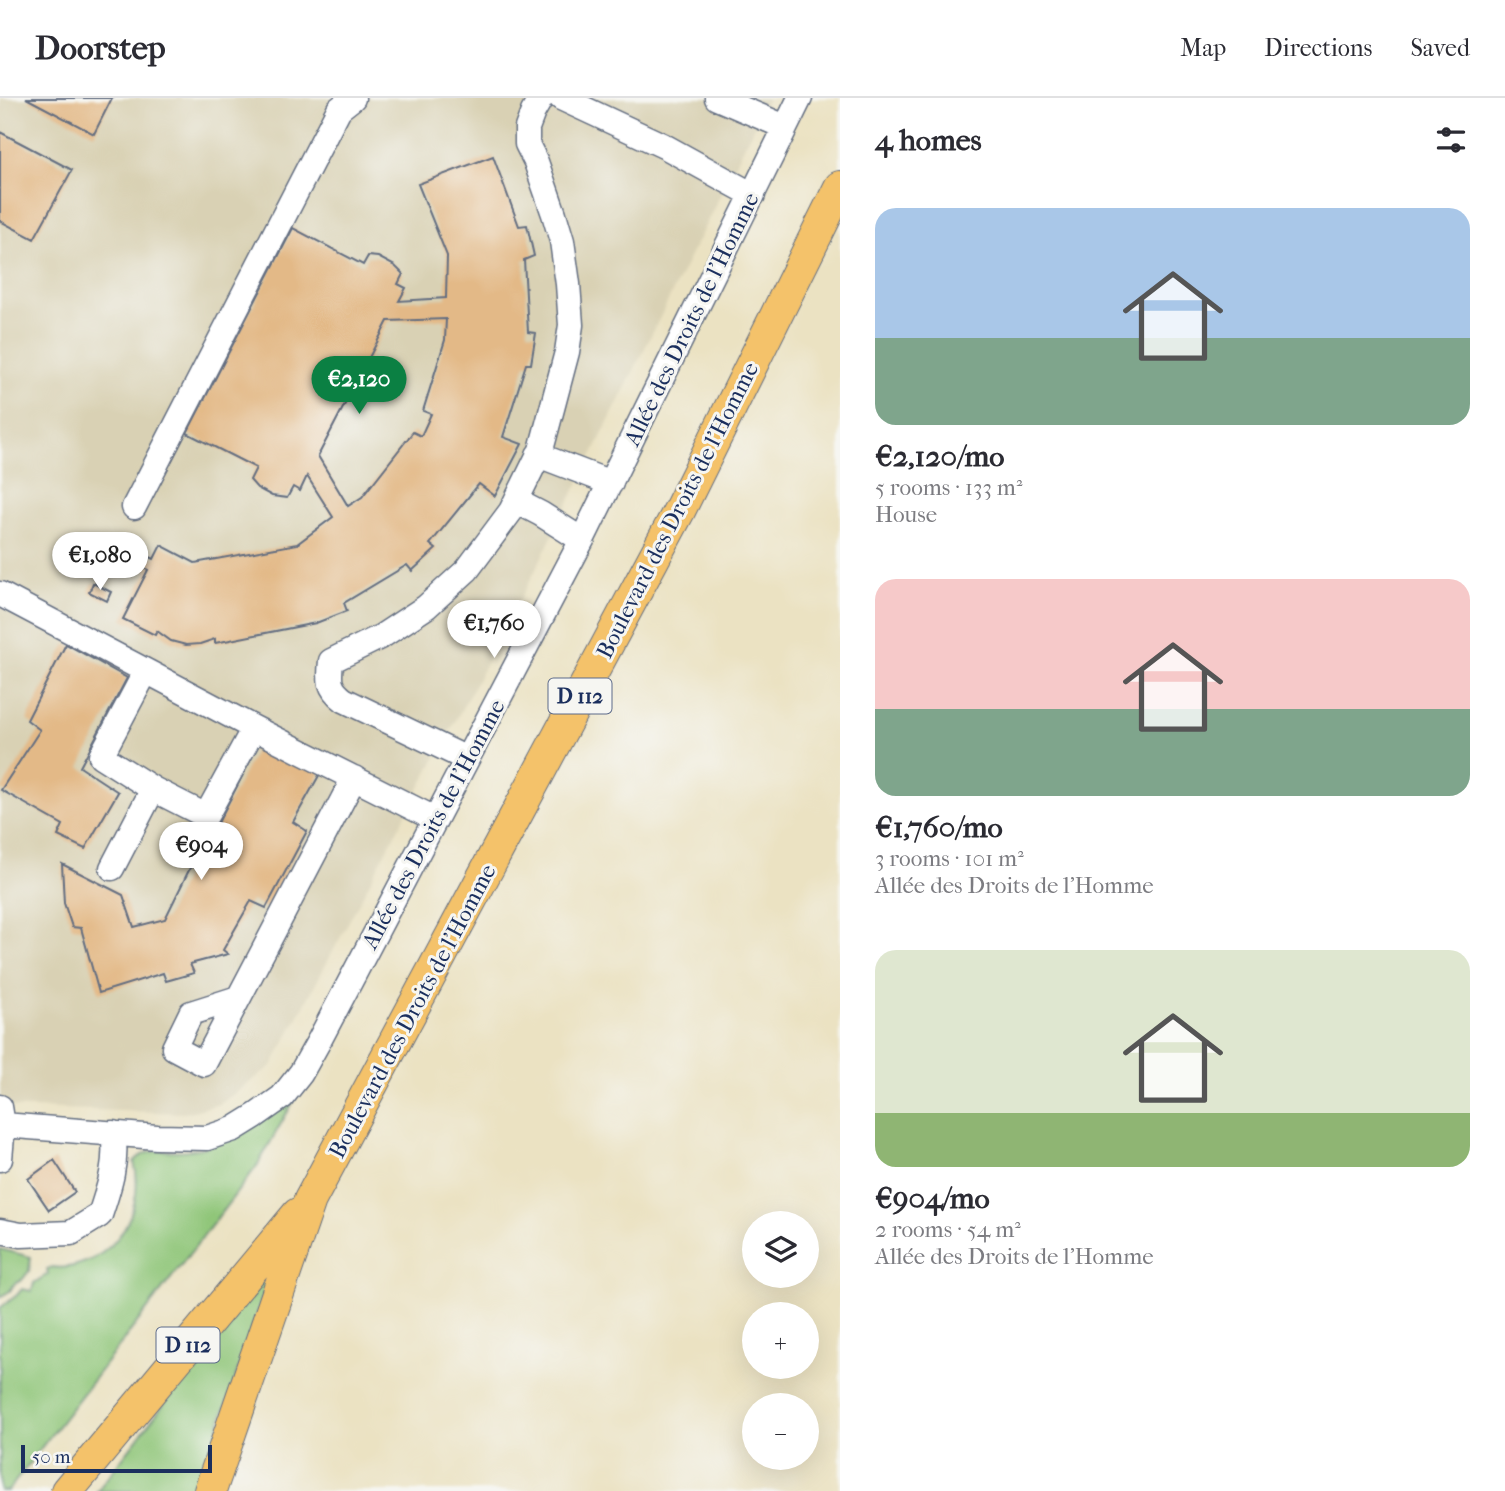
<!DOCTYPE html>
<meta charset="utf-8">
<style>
:root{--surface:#fff;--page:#f7f7f7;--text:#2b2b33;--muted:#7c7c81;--line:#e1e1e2;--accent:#0b8043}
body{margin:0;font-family:"IM FELL French Canon",serif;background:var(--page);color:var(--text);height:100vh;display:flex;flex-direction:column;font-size:26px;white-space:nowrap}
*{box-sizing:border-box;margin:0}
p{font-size:23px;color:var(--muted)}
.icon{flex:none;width:38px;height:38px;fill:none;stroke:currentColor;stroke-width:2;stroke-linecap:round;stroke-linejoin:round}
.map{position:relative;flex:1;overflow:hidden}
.sheet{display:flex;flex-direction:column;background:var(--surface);width:665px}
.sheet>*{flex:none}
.tools{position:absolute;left:742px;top:1113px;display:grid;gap:14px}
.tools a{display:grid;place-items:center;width:77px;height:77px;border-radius:50%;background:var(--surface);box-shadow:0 7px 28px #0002;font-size:35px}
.scale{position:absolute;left:21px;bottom:18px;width:191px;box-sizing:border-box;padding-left:7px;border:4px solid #1b2f5e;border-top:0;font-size:19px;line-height:24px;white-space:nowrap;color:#1b2f5e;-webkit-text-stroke:5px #f6f6f2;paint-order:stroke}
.price{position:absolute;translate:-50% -60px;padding:0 16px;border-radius:24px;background:#fff;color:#222;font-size:23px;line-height:46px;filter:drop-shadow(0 2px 4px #0008)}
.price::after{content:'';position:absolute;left:50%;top:42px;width:21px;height:16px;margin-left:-10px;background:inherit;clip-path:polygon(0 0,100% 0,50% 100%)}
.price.selected{background:var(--accent);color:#fff}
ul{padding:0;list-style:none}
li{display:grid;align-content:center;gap:14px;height:371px;padding:0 35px}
li span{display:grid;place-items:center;height:217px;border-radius:21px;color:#555}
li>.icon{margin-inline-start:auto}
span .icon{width:126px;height:126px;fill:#fffc;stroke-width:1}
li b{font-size:30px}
h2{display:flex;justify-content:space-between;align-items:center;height:84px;padding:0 35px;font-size:30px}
header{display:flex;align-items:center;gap:42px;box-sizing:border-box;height:98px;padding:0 35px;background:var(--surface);border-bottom:2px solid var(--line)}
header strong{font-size:33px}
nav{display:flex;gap:38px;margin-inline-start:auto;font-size:24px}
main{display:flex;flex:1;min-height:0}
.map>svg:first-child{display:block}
.built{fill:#d9d1b4}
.green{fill:#90c679;stroke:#567a6c;stroke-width:2}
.building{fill:#e3b987;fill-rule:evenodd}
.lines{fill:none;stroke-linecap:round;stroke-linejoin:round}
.minor-casing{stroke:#646e81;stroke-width:27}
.major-casing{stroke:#646e81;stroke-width:34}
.minor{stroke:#fff;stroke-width:24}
.major{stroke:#f4c26a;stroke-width:32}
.labels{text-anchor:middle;stroke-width:6;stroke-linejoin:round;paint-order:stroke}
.shield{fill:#f6f6f2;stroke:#5d6b8a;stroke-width:2}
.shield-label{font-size:21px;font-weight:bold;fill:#1b2f5e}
.street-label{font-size:23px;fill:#1b2f5e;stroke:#f6f6f2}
</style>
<header>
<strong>Doorstep</strong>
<nav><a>Map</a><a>Directions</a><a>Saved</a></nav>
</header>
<main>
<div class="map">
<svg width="840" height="1393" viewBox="0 0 840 1393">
<rect width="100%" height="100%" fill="#f6f6f2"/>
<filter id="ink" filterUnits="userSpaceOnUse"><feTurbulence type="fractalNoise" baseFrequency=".0143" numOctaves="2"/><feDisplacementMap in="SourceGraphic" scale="14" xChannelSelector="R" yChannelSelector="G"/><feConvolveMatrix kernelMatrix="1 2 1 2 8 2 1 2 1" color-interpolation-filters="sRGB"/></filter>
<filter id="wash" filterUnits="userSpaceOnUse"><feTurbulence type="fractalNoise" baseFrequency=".00686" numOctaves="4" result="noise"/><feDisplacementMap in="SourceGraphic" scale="28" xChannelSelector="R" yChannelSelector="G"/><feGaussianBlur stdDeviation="1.57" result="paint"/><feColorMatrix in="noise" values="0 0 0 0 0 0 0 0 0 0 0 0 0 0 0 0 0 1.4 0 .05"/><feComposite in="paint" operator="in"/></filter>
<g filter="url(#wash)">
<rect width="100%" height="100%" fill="#ebe2c2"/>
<path class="built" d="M 0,0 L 768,0 L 535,473 L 272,968 L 220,1006 L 185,1015 L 0,1009 Z"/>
<path class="green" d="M 296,999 L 257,1068 L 8,1393 L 0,1393 L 0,1210 L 17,1197 L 22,1191 L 32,1193 L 34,1185 L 48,1176 L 47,1171 L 52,1169 C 61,1171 71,1169 80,1166 C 121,1154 145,1105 134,1064 C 148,1047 170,1055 190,1052 C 230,1047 263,1020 296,999 Z
M 0,1151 L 31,1159 L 29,1173 L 22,1182 L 14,1186 L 10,1193 L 0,1199 Z
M 273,1168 L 197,1393 L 97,1393 L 263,1178 Z"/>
<g id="blocks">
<path class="building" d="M 26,0 L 112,0 L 94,36 Z
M 0,34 L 72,72 L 34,141 L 0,123 Z
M 493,58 L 519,128 L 527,127 L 534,158 L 524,162 L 528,234 L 536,235 L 531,266 L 526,266 L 503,339 L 522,346 L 495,398 L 479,386 L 430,446 L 436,451 L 412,473 L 407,467 L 344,505 L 347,513 L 316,525 L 215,545 L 215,541 L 200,546 L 186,547 L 171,543 L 157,533 L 155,537 L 123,521 L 148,472 L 134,465 L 140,454 L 154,461 L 161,447 L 195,465 L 297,446 L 333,419 L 307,378 L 300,393 L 293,389 L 287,400 L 272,398 L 257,390 L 250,382 L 256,370 L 187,335 L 293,130 L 363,167 L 368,158 L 378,159 L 395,168 L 403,176 L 398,186 L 406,190 L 399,203 L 446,200 L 447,158 L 418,86 ZM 446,221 L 445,242 L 423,313 L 431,316 L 421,338 L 413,334 L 362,399 L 348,408 L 318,358 L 388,223 Z
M 93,485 L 111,494 L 107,503 L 89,494 Z
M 66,546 L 127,580 L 80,669 L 118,694 L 85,751 L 58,738 L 63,727 L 1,692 L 40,632 L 27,622 Z
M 260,644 L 321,674 L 293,724 L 307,733 L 266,810 L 251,803 L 223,852 L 228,856 L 190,866 L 194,875 L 166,883 L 163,875 L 99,895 L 81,830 L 72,829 L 64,805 L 62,766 L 123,797 L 134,829 L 165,821 L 191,768 L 195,769 Z
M 54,1062 L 75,1094 L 49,1112 L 28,1081 Z"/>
</g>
</g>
<g filter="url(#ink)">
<use href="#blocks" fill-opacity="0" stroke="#646e81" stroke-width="2"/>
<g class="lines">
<g class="minor-casing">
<path id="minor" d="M 561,0 L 664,48 L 753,97
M 717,0 L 785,29
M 538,357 L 611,385
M 516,403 L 541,416 L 582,442
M 134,409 L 339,11 L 353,0
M 0,496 L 146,573
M 467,661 L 344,602 C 328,590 329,582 331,563 L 382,538 L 426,509 L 467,472 L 511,413 L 541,352 L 567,254 L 571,227 L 568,186 L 562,143 L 554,116 L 536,64 L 527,46 L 527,30 L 533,14 L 541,0
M 153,691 L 206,718 L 254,630
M 112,770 L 153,691 L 101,658 L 146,573 L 254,630 L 435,721
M 238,900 L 191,915 L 174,950 L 204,966 L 354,680
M 0,1009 L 3,1027 L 0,1061
M 3,1027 L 157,1039 L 207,1040 L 234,1031 L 255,1018 L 282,999 L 301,975 L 320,941 L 582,442 L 800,0
M 0,1133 L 21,1137 L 71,1135 L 100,1117 C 109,1090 118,1064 113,1035"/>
</g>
<g class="major-casing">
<path id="major" d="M 67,1393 L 298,1116
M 210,1393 L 310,1102 L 680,411 L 840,89"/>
</g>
<use href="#minor" class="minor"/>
<use href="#major" class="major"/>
</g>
</g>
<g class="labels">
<g class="shield">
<rect x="548.5" y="580.5" width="63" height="35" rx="5"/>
<rect x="156.5" y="1229.5" width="63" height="35" rx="5"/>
</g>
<g class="shield-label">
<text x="580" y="605">D 112</text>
<text x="188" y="1254">D 112</text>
</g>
<g class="street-label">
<text transform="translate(691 221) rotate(-64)" y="8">Allée des Droits de l'Homme</text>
<text transform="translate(677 412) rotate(-63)" y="8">Boulevard des Droits de l'Homme</text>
<text transform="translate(433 726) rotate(-62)" y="8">Allée des Droits de l'Homme</text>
<text transform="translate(412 913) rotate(-62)" y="8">Boulevard des Droits de l'Homme</text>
</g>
</g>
</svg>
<div class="tools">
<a><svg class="icon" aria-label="layers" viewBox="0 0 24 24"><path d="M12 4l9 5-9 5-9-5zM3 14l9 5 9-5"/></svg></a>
<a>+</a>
<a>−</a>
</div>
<div class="scale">50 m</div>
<b class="price selected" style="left:359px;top:318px">€2,120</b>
<b class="price" style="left:100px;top:494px">€1,080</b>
<b class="price" style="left:494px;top:562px">€1,760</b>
<b class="price" style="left:201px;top:784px">€904</b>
</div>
<section class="sheet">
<h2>4 homes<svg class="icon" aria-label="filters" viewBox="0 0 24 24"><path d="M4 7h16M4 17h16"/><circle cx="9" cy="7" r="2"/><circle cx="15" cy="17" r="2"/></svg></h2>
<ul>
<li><span style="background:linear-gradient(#a9c7e8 60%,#7fa58c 0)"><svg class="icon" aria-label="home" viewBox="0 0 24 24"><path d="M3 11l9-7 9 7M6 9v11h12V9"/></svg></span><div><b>€2,120/mo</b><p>5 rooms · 133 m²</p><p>House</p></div></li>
<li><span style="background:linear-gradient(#f6c9c9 60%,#7fa58c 0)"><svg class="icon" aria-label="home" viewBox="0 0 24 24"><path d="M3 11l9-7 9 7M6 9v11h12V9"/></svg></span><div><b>€1,760/mo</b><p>3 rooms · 101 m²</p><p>Allée des Droits de l'Homme</p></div></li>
<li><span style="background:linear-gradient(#dfe7d0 75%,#8fb573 0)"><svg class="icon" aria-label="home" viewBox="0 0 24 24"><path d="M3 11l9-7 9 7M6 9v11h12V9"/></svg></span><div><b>€904/mo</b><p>2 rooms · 54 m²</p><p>Allée des Droits de l'Homme</p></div></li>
</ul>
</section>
</main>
